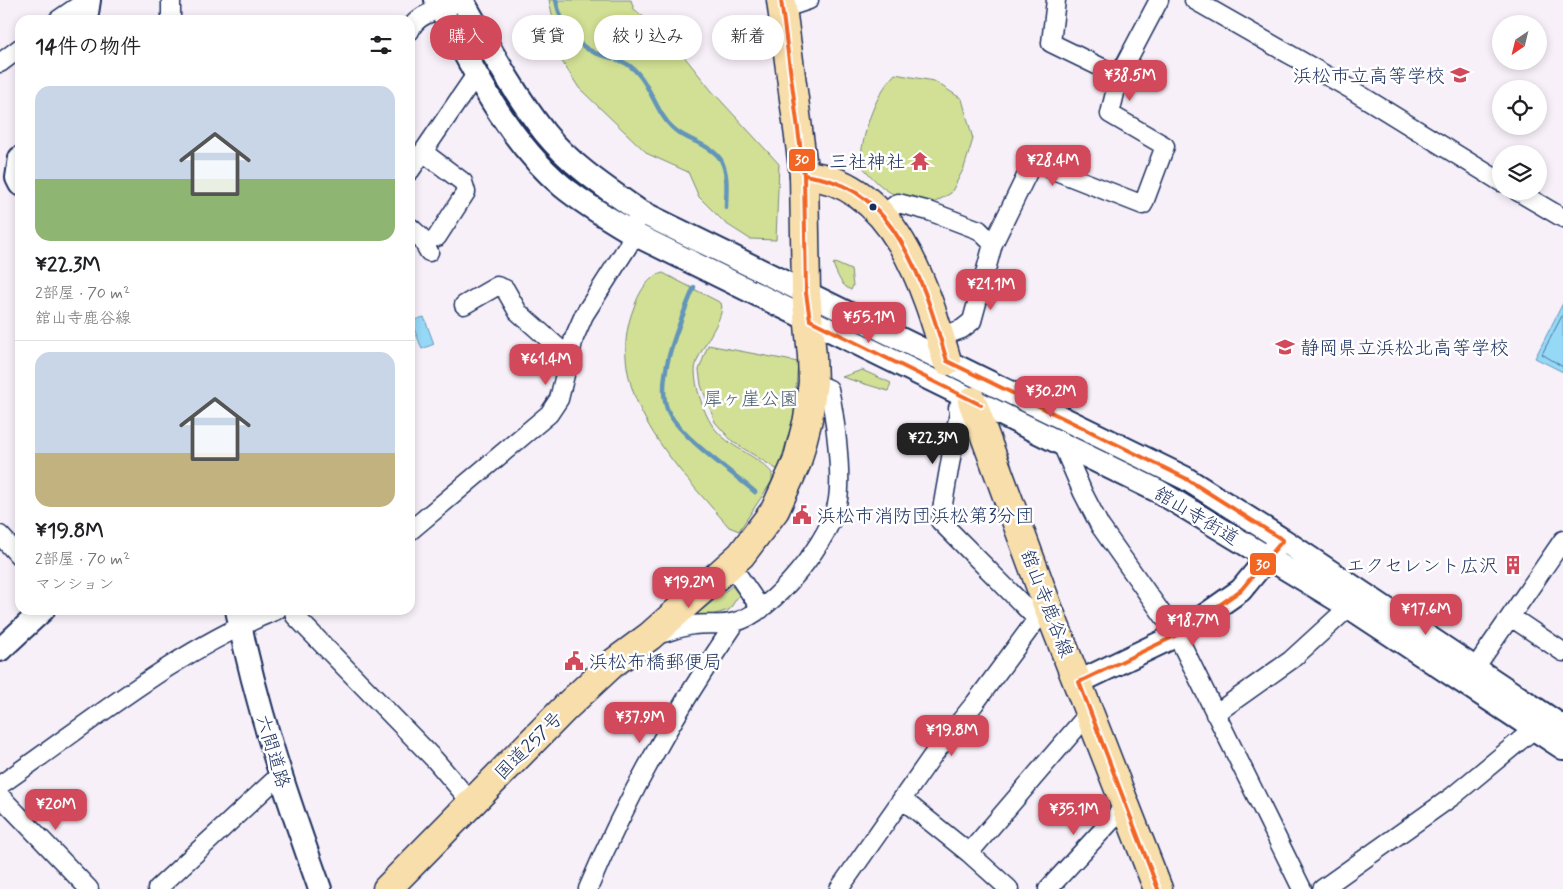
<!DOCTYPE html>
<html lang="ja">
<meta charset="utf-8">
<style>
:root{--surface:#fff;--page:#f6f6f6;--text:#202124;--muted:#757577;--line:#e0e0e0;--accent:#d1495b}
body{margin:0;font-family:Mynerve,"Klee One",sans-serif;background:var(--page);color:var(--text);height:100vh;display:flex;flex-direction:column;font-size:19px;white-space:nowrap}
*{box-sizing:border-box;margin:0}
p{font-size:16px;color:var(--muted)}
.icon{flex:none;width:28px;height:28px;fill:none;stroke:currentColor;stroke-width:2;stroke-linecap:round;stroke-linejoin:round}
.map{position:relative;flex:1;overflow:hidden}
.side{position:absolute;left:15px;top:15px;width:400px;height:600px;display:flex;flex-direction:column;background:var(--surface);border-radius:15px;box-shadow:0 2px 8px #0003}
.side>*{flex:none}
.guide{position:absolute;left:430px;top:15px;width:475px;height:45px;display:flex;gap:10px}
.needle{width:32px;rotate:215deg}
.buttons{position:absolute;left:1492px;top:15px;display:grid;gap:10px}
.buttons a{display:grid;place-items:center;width:55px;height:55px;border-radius:50%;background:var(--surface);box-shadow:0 2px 8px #0003;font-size:25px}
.price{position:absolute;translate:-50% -42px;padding:0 11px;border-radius:10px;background:var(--accent);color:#fff;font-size:16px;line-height:32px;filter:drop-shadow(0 1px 2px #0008)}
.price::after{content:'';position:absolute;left:50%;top:30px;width:15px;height:11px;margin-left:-8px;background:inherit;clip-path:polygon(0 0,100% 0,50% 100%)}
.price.current{background:#222;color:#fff}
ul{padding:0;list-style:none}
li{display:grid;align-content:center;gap:10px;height:265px;padding:0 20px}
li+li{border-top:1px solid var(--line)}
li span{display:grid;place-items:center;height:155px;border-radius:15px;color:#555}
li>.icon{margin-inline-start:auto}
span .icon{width:90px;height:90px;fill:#fffc;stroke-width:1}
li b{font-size:21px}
h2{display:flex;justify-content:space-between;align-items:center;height:60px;padding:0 20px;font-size:21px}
.pill{padding:0 18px;border-radius:22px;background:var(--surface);box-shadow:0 2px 8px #0003;font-size:18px;line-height:45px}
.pill.current{background:var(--accent);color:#fff}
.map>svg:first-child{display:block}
.green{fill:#d1e094;stroke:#768879}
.water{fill:#95d9f7;stroke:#6495ba}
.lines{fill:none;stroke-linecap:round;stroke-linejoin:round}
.shore{stroke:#4c739b;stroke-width:1}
.stream{stroke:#6495ba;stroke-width:4.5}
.minor-casing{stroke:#1b2f5e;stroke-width:21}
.tertiary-casing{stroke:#1b2f5e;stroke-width:26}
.primary-casing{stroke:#1b2f5e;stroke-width:31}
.trunk-casing{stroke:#1b2f5e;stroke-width:31}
.minor{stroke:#fff;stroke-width:18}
.tertiary{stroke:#fff;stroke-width:22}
.primary{stroke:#f8deab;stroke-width:28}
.trunk{stroke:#f8deab;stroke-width:28}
.bus-1-casing{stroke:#fff;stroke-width:8}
.bus-1{stroke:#f26522;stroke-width:4}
.bus-dot{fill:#1b2f5e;stroke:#fff;stroke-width:2}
.labels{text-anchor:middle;stroke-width:5;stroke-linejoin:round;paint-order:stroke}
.poi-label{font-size:19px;fill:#1b2f5e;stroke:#fff;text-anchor:end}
.park-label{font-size:19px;fill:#485b6c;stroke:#fff}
.street-label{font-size:19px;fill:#1b2f5e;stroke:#fff}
.line-badge{stroke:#fff;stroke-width:2}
.badge-label{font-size:14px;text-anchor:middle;font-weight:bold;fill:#fff}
</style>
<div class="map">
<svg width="1563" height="889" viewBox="0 0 1563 889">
<rect width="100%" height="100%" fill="#f8f0f9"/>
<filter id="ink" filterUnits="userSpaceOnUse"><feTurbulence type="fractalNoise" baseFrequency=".02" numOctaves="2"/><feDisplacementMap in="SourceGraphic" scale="10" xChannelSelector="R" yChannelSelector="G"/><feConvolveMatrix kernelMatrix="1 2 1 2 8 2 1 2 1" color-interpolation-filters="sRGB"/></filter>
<g filter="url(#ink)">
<path class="green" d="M 549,0 L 631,0 L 634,9 L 670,39 L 711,90 L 779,164 L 776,240 L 750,239 L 725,223 L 699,197 L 688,172 L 648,154 L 579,88 L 556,52 L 554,23 Z
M 470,29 L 585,184 L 598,204 L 580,191 L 517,124 L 467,37 L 466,32 Z
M 895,74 L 934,81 L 962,99 L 973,139 L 964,168 L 951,193 L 932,204 C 891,196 887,195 860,164 C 863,133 873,97 895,74 Z
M 835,263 L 851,270 L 853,286 L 851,290 C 841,286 837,274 833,264 Z
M 663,273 L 721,303 C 727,318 696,351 695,370 C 695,387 703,411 712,425 C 729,449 755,453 772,473 L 772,481 L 739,531 L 729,527 C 678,468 600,392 634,307 C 639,293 648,276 663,273 Z
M 708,345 L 798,362 L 794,416 L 778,470 L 733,442 L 715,422 L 701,385 L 699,370 Z
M 862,370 L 891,383 L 888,391 L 842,377 Z
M 732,586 L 739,595 L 729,610 L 687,622 Z"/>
<path class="water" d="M 1563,303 L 1563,372 L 1535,358 Z
M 424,317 L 434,344 L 422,349 L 411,321 Z"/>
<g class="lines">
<path class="shore" d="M 1563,314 L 1542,354 L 1563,367"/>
<path class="stream" d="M 556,0 C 560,22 574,44 595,53 C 605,57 618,58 627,64 C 650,78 654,112 674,129 C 687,141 711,144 721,160 C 729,175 726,192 726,208
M 694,287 C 682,318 651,384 670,415 C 686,441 732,472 755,492"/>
<g class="minor-casing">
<path id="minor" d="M 171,0 L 171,20
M 1194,0 L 1352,90 L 1501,182
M 782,9 L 809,0
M 58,20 L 87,0
M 410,31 C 416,14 437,11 452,5
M 0,63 L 20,48
M 1119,76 L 1159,0
M 423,152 L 463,182 L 466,192 L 437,237
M 410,171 L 477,73
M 1517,191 L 1563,218
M 882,215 L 898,203 L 929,211 L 979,230 L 993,244
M 410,227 L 420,236 L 429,252
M 464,305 L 497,286 L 505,289 L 518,312 L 570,358
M 940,337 L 962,329 L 972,321 L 993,244 L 1033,162 L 1143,205 L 1165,146 L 1110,114 L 1119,76 L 1051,43 L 1056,0
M 958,408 L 959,412 L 940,521 L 1037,619
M 1062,444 L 1083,493 L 1100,526 L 1177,635 L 1302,889
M 410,531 L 549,414 L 559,399 L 574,338 L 584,315 L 628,246 L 636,221
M 0,535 L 20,557
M 731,565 L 761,609
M 294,610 L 295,616 L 435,760 L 471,802
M 1511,617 L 1563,652
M 656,635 C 668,632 681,627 693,625 C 707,623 722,626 735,622 C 773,613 833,537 838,499 C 842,472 835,416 829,389 L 813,382
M 1475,668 L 1563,540
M 1215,714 L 1291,660 L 1349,607
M 0,785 C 90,723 175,651 277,610
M 0,796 L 89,889
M 902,799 L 969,853 L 1009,889
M 969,853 L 1089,713
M 157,889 L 281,774
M 588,889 C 628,794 678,707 736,622
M 839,889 L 933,755 L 975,703 L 1037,619 L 1049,610
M 1048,889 L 1125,806
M 1322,889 L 1453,796 L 1534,729"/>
</g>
<g class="tertiary-casing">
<path id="tertiary" d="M 436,0 C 471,65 505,138 562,186 C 585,205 611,220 636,235 L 1158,491 L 1349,607 L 1563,748
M 462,0 C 488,45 513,92 545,133 C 571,165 606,188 639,211 L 1185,478 L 1283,540 L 1563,727
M 86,20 L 89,0
M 20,158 L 17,178 L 20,184
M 237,610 C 256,706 287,797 320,889
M 0,650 L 43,610
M 1079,682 L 1177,635 L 1241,590 L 1277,546"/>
</g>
<g class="primary-casing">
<path id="primary" d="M 804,175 C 894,181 926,288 947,361
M 972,401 L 1049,610 L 1158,889"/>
</g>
<g class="trunk-casing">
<path id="trunk" d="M 387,889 L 566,707 L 612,664 L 650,636 L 741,555 L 775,510 L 797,462 L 808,419 L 813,382 L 812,356 L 806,293 L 804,175 L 781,0"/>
</g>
<use href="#minor" class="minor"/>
<use href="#tertiary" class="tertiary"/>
<use href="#primary" class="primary"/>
<use href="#trunk" class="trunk"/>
<g class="bus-1-casing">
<path id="bus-1" d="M 781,0 L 804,175 L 806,293 L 810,320
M 804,175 C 814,177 825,178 834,182 C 902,204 929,300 947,361 L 1185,478 L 1283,540 L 1241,590 L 1177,635 L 1079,682
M 810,320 L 981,405
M 1079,682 L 1158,889"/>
</g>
<use href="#bus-1" class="bus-1"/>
</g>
</g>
<defs>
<g id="school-bare" transform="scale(1.5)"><path d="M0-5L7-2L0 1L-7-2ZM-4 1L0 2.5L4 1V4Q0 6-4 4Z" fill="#d1495b" stroke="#fff" stroke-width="2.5" paint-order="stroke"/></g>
<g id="temple-bare" transform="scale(1.5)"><path d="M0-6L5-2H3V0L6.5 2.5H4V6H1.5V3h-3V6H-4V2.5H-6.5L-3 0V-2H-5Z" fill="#d1495b" stroke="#fff" stroke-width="2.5" paint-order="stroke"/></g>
<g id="civic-bare" transform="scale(1.5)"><path d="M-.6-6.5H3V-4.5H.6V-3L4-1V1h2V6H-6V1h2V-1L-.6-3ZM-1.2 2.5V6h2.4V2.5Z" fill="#d1495b" stroke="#fff" stroke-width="2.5" paint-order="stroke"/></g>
<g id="building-bare" transform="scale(1.5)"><path d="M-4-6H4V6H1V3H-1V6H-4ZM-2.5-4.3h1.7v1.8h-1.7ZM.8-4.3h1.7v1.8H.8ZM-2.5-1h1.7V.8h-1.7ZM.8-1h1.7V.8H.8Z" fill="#d1495b" stroke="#fff" stroke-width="2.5" paint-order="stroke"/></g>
</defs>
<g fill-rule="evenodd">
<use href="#school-bare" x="1460" y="75"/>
<use href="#temple-bare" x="920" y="161"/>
<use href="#school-bare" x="1285" y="347"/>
<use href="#civic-bare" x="802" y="515"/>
<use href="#building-bare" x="1513" y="565"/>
<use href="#civic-bare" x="574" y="661"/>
</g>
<circle class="bus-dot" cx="873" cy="207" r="4.5"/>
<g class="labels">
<g class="poi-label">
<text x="1445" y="82">浜松市立高等学校</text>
<text x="905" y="168">三社神社</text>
<text x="1300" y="354" text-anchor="start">静岡県立浜松北高等学校</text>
<text x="817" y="522" text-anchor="start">浜松市消防団浜松第3分団</text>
<text x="1498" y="572">エクセレント広沢</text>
<text x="589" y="668" text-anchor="start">浜松布橋郵便局</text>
</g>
<g class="park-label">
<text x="751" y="405">犀ヶ崖公園</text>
</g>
<g class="street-label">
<text transform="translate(1197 515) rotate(31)" y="7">舘山寺街道</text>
<text transform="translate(1048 603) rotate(69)" y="7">舘山寺鹿谷線</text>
<text transform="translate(528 745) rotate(-45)" y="7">国道257号</text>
<text transform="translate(274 751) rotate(73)" y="7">六間道路</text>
</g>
</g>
<g class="line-badge">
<rect x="788" y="148" width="28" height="24" rx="5" fill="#f26522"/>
<rect x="1249" y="552" width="28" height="24" rx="5" fill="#f26522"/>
</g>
<g class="badge-label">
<text x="802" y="164">30</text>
<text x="1263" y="569">30</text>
</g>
</svg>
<div class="buttons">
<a><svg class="needle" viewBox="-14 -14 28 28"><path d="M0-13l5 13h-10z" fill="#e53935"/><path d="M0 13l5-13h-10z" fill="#757577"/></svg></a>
<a><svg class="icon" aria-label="locate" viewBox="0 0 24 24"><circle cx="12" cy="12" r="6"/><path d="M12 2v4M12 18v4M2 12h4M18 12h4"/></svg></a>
<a><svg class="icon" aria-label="layers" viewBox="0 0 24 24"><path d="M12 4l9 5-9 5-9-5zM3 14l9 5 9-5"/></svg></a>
</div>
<b class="price" style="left:1130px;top:102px">¥38.5M</b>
<b class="price" style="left:1053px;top:187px">¥28.4M</b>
<b class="price" style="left:991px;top:311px">¥21.1M</b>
<b class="price" style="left:869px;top:344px">¥55.1M</b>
<b class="price" style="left:546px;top:386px">¥61.4M</b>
<b class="price" style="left:1051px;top:418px">¥30.2M</b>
<b class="price current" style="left:933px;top:465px">¥22.3M</b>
<b class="price" style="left:689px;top:609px">¥19.2M</b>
<b class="price" style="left:1426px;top:636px">¥17.6M</b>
<b class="price" style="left:1193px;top:647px">¥18.7M</b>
<b class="price" style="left:640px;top:744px">¥37.9M</b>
<b class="price" style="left:952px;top:757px">¥19.8M</b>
<b class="price" style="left:56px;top:831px">¥20M</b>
<b class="price" style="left:1074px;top:836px">¥35.1M</b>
<div class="guide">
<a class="pill current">購入</a>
<a class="pill">賃貸</a>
<a class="pill">絞り込み</a>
<a class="pill">新着</a>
</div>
<section class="side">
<h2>14件の物件<svg class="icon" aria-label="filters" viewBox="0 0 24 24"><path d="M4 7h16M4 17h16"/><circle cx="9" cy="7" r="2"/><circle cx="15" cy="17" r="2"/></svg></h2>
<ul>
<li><span style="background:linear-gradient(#c9d6e8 60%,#8fb573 0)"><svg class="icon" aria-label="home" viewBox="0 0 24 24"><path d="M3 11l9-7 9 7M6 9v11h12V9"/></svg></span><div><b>¥22.3M</b><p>2部屋 · 70 m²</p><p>舘山寺鹿谷線</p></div></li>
<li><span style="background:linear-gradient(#c9d6e8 65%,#c2b280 0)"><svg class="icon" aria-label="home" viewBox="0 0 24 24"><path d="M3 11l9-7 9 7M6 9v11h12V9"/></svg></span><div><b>¥19.8M</b><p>2部屋 · 70 m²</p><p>マンション</p></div></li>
</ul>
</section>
</div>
